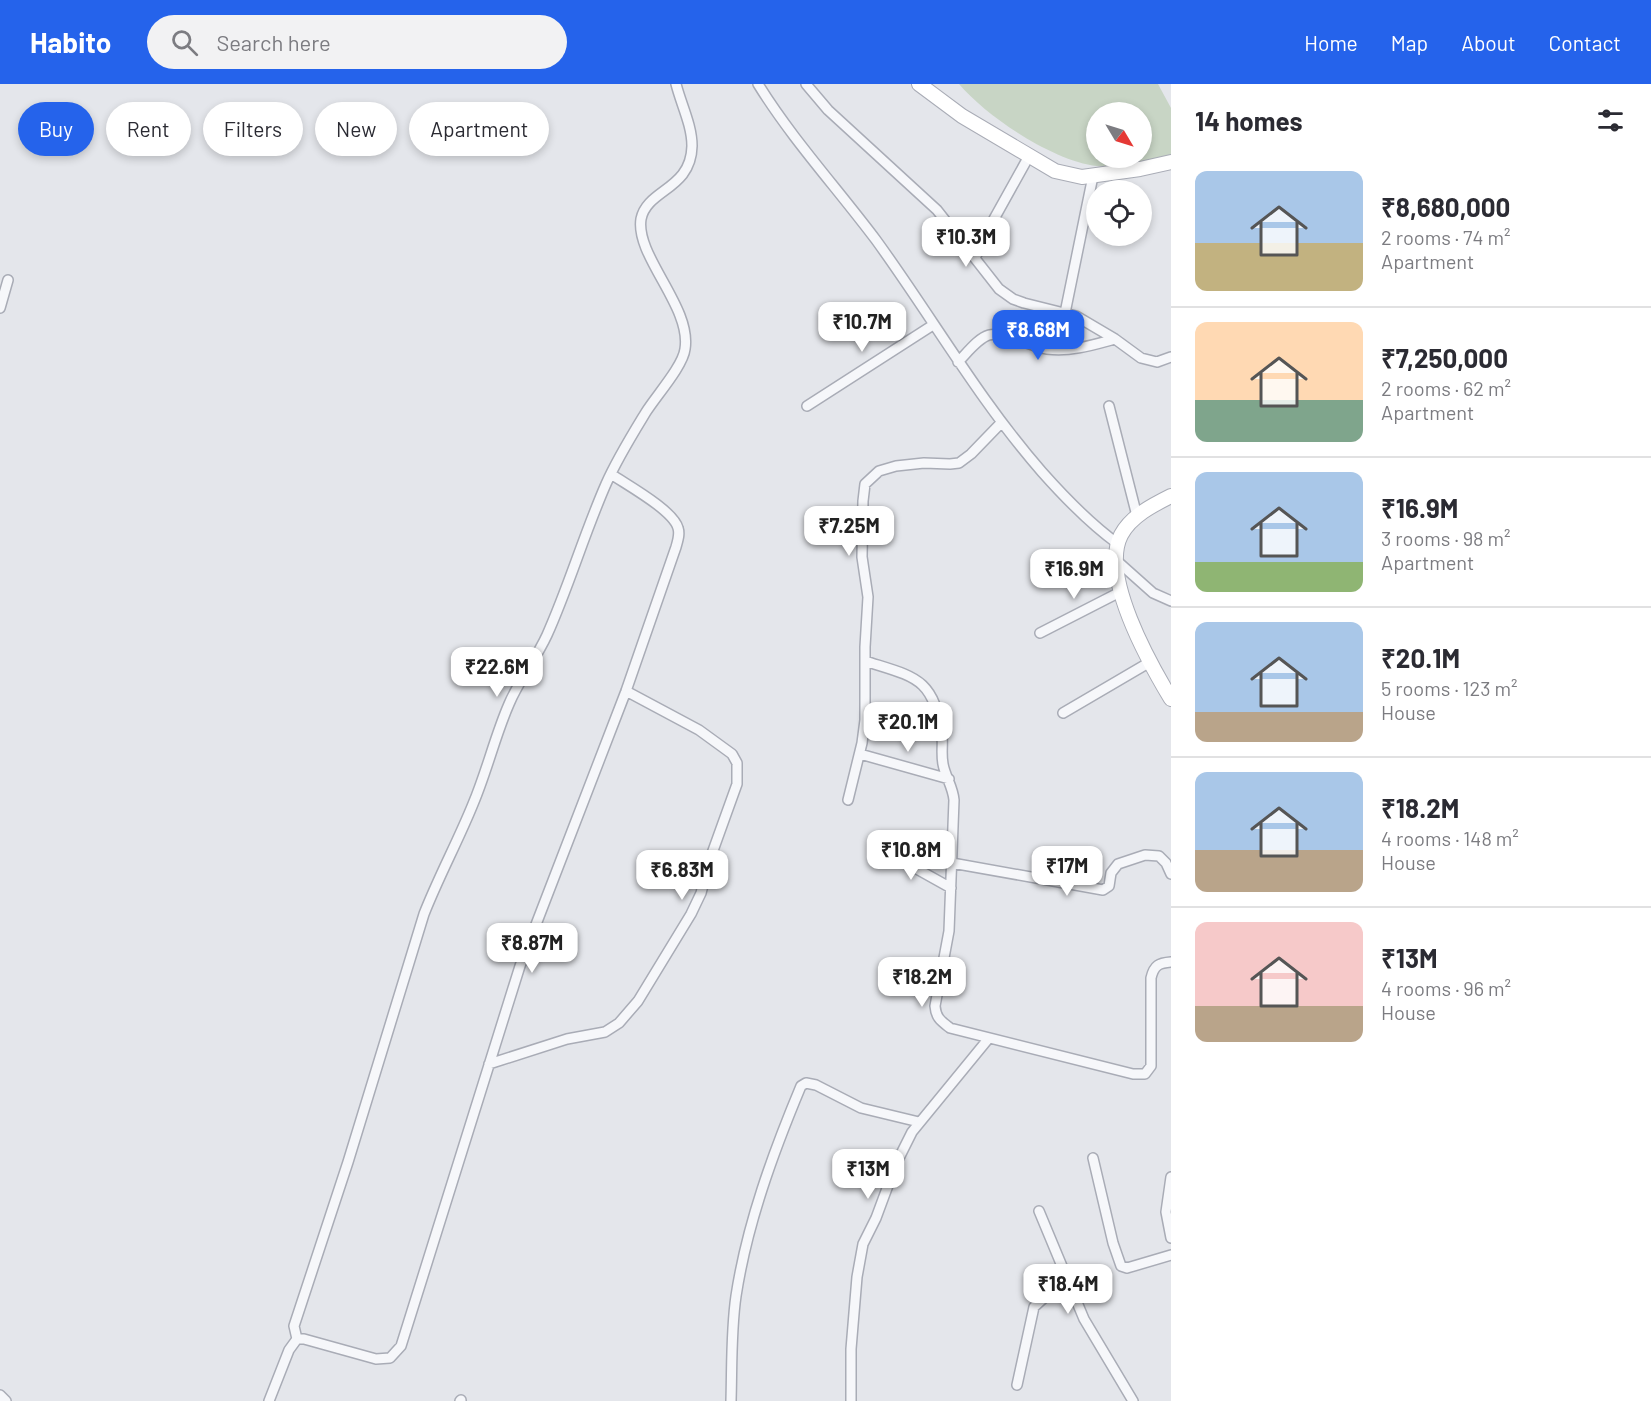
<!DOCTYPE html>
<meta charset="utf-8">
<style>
:root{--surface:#fff;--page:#f2f2f3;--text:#2b2b33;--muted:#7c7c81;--line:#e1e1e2;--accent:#2563eb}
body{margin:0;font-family:Barlow,sans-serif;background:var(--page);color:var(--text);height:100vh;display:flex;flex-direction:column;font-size:22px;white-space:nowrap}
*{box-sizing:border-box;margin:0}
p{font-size:20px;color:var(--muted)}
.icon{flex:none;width:33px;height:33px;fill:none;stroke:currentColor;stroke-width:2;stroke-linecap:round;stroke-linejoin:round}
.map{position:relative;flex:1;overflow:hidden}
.sheet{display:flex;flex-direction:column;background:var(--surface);width:480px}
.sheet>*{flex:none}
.top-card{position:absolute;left:18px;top:18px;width:570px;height:54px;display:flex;gap:12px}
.needle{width:39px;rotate:128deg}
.fabs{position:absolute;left:1086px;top:18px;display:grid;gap:12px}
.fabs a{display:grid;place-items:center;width:66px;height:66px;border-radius:50%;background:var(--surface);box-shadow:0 3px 9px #0003;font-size:30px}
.price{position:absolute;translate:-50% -51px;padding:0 14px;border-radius:12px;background:#fff;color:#222;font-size:20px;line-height:39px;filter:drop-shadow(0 2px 3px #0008)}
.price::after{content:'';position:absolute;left:50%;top:36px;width:18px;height:14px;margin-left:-9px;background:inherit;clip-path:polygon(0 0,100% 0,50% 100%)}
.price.on{background:var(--accent);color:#fff}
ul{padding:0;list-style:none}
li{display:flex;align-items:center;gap:18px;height:150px;padding:0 24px}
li+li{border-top:2px solid var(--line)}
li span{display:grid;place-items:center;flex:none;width:168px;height:120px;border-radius:12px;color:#555}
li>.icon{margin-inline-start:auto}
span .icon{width:72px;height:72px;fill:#fffc;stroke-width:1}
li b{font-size:26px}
h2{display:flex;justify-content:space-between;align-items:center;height:72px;padding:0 24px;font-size:26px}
.pill{padding:0 21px;border-radius:27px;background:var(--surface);box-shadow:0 3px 9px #0003;font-size:21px;line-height:54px}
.pill.on{background:var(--accent);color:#fff}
header{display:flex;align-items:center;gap:36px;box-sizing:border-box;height:84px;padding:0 30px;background:var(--accent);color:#fff}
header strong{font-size:28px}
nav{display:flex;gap:33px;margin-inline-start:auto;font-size:21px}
.search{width:420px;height:54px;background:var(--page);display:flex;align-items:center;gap:15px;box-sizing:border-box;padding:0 21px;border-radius:33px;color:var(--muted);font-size:22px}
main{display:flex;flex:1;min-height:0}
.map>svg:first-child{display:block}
.pitch{fill:#c8d5c5;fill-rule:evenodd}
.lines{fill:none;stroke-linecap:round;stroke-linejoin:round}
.street-casing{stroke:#a9acb6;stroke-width:12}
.secondary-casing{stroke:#a9acb6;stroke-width:16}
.street{stroke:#f6f7fa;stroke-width:9}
.secondary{stroke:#fff;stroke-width:14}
</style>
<header>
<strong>Habito</strong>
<div class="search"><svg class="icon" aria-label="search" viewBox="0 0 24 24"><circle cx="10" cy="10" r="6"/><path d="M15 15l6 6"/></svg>Search here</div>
<nav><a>Home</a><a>Map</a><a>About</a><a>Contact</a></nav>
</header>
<main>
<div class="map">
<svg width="1171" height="1317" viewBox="0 0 1171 1317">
<rect width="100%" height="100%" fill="#e4e6eb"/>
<path class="pitch" d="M 959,0 L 1158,0 L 1171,24 L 1171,73 C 1149,76 1119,84 1097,82 C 1053,77 987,33 959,0 ZM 1096,28 L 1142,28 L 1142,74 L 1096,74 Z"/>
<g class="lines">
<g class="street-casing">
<path id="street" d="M 758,0 C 792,55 837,104 876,156 C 932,233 979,316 1042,388 C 1066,415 1089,439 1118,460
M 806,0 L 828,26 L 937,126 L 999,205 L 1013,215 L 1024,219 L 1076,232 L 1115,255 L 1141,274 L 1157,278 L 1171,273
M 975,174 L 994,135 L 1029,72
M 0,224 L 8,196
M 1065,229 L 1093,92
M 958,278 C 967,269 978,254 989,251 C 1003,247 1032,263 1047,265 C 1071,268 1093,261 1115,255
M 807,322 L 933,241
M 1109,322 L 1137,432
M 1116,476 L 1153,509 L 1171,517
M 1040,549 L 1122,507
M 865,577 C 915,593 934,593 942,652 C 943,661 941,670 943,680 C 945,692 953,703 954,716 L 949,847 L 935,922 C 936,934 941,937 950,944 L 1133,990 L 1145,990 L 1151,982 L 1151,894 C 1154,881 1159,879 1171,878
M 1063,629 L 1150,578
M 860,670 L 949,695
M 848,716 L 862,659 L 865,636 L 865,563 L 868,513 L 862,473 L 863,417 L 865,400 L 879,387 L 896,382 L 924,379 L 950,380 L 959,379 L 971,370 L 1001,339
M 881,767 L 899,775 L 951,804
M 952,779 L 1103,806 L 1109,802 L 1111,789 L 1118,780 L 1145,771 L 1159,772 L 1166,779 L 1171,790
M 489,980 L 567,955 L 605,948 L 619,939 L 638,917 L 691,830 L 701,809 L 710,775 L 737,700 L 737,679 L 732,670 L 699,646 L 626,607
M 1093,1074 L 1113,1159 L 1121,1182 L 1127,1184 L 1171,1171
M 1171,1093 L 1166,1128 L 1171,1154
M 1039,1127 L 1084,1235 L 1133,1317
M 297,1255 L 294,1242 L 348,1078 L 424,830 C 439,792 458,757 473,720 C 487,687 495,652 509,620 C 519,596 536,575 547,551 C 569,502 584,450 606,400 C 617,375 632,351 646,328 C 656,312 683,282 685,265 C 692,223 635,172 641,135 C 647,105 691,106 692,62 C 692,41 681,20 676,0
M 1017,1301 L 1034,1223 L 1045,1213 L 1070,1202
M 0,1311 L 6,1317
M 269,1317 L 289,1266 L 297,1255 L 304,1255 L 376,1275 L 390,1274 L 401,1262 L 520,882 L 626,607 L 676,463 C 678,456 680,450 678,444 C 673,426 627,401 611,390
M 460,1317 L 461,1316
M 731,1317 C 732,1282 731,1246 736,1212 C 747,1140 773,1069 801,1002 L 806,999 L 816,1001 L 861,1024 L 919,1038
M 851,1317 L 851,1265 L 857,1193 L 863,1160 L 876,1134 L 896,1080 L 912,1048 L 989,954"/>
</g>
<g class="secondary-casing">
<path id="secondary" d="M 919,0 L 962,32 L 1055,87 L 1082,93 L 1140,85 L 1171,78
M 1171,412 C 1153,421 1131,432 1121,451 C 1100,492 1150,580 1171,615"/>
</g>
<use href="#street" class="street"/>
<use href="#secondary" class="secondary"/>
</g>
</svg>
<div class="fabs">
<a><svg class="needle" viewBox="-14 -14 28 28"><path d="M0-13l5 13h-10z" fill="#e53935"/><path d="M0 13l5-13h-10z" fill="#7c7c81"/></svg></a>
<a><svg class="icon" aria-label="locate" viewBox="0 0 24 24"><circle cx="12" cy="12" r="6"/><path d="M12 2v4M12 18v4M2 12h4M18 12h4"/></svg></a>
</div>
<b class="price" style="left:966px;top:184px">₹10.3M</b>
<b class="price" style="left:862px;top:269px">₹10.7M</b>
<b class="price on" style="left:1038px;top:277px">₹8.68M</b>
<b class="price" style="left:849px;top:473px">₹7.25M</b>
<b class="price" style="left:1074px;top:516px">₹16.9M</b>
<b class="price" style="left:497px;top:614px">₹22.6M</b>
<b class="price" style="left:908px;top:669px">₹20.1M</b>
<b class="price" style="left:911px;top:797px">₹10.8M</b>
<b class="price" style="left:1067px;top:813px">₹17M</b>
<b class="price" style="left:682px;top:817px">₹6.83M</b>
<b class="price" style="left:532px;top:890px">₹8.87M</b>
<b class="price" style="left:922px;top:924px">₹18.2M</b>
<b class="price" style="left:868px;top:1116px">₹13M</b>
<b class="price" style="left:1068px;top:1231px">₹18.4M</b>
<div class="top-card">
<a class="pill on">Buy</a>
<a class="pill">Rent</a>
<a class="pill">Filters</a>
<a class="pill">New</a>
<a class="pill">Apartment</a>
</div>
</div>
<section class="sheet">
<h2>14 homes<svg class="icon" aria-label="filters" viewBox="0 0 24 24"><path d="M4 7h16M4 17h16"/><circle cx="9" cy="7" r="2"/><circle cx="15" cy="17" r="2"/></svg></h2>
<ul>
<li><span style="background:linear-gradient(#a9c7e8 60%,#c2b280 0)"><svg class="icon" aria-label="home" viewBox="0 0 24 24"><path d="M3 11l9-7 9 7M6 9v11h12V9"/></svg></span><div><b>₹8,680,000</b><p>2 rooms · 74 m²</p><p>Apartment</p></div></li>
<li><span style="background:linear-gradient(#ffd9b3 65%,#7fa58c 0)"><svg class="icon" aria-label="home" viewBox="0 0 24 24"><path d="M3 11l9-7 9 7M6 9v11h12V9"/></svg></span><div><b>₹7,250,000</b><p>2 rooms · 62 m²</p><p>Apartment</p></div></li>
<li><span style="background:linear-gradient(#a9c7e8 75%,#8fb573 0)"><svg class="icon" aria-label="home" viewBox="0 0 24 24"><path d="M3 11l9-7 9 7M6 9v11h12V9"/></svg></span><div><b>₹16.9M</b><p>3 rooms · 98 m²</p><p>Apartment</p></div></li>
<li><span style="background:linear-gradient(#a9c7e8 75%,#b9a48a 0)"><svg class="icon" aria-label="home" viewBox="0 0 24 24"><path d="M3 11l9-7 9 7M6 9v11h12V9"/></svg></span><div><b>₹20.1M</b><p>5 rooms · 123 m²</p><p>House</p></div></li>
<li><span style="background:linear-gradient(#a9c7e8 65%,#b9a48a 0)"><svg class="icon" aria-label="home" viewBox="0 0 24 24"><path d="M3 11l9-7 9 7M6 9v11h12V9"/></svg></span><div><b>₹18.2M</b><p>4 rooms · 148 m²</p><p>House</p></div></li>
<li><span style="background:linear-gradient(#f6c9c9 70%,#b9a48a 0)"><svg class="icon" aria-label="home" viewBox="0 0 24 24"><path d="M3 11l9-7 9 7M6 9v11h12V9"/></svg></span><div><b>₹13M</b><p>4 rooms · 96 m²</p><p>House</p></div></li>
</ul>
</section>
</main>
